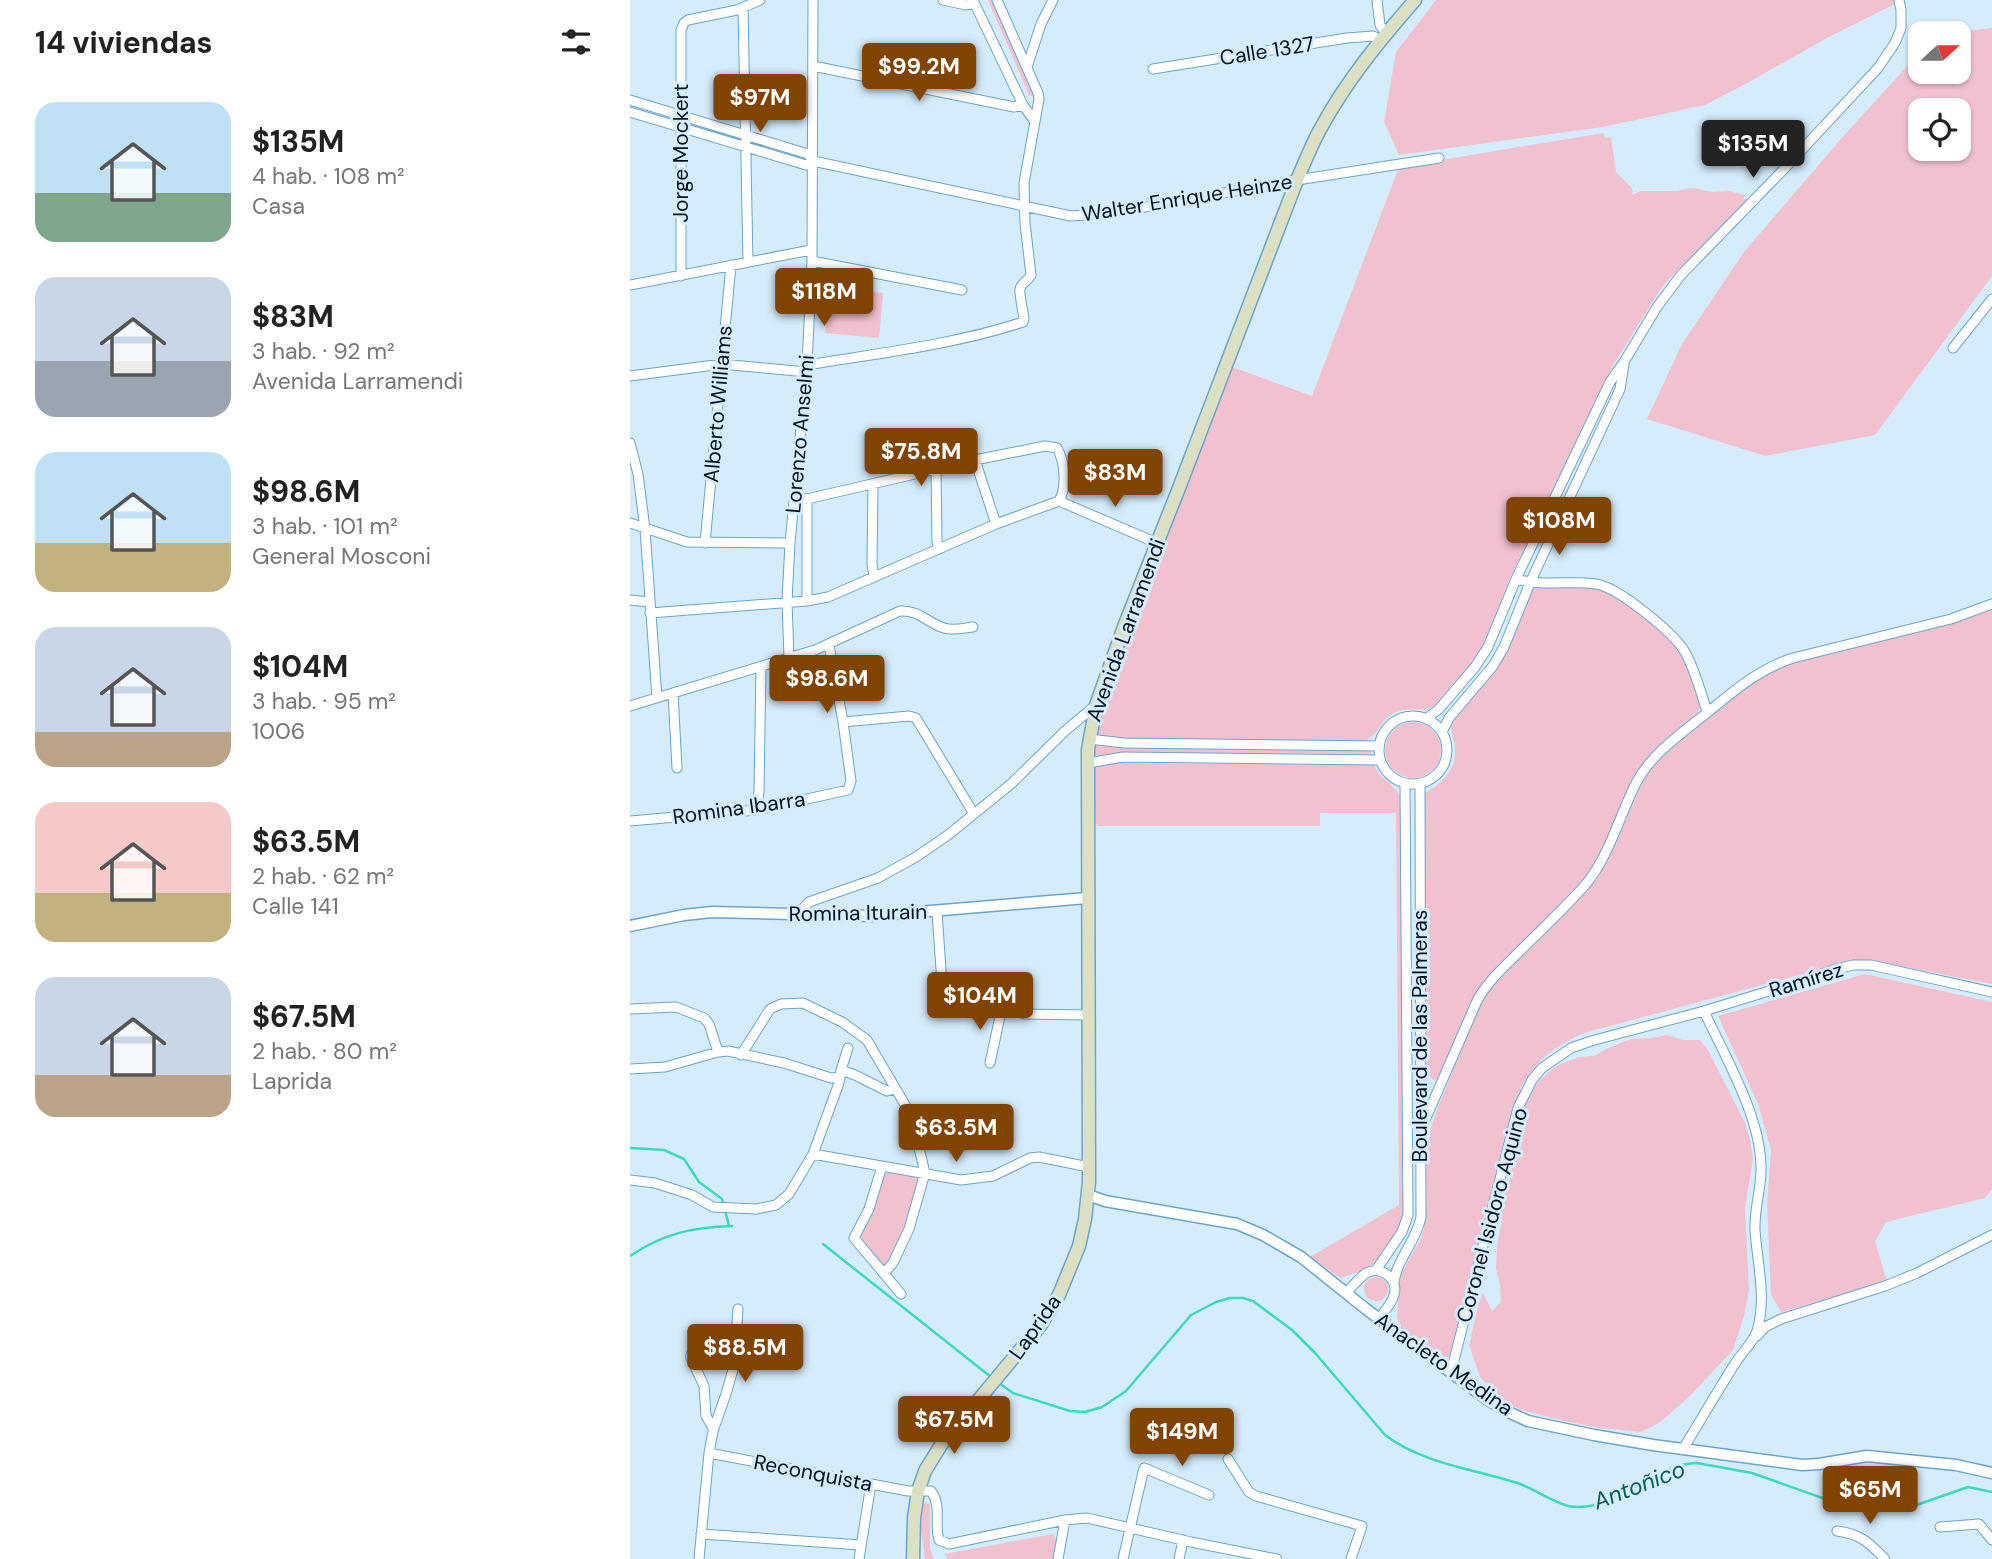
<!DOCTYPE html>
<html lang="es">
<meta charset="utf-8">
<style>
:root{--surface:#fff;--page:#f6f6f6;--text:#222;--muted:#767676;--accent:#804300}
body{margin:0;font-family:"DM Sans",sans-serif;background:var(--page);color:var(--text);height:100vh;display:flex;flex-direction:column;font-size:26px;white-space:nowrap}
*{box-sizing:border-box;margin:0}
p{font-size:23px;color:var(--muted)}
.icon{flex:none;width:38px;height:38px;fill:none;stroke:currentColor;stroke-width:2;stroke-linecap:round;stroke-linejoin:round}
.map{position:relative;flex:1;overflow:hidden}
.side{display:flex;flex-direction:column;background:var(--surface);width:630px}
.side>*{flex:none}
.needle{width:46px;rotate:69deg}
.controls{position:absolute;left:1278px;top:21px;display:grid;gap:14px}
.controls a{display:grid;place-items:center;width:63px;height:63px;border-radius:14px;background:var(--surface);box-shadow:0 2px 5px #0004;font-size:35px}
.price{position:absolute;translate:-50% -60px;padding:0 16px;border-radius:7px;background:var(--accent);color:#fff;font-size:23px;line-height:46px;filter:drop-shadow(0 2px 4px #0008)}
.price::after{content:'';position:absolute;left:50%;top:42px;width:21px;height:16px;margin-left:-10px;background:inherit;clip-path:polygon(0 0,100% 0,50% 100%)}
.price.on{background:#222;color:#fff}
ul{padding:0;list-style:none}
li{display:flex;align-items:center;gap:21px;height:175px;padding:0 35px}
li span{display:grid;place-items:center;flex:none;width:196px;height:140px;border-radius:21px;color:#555}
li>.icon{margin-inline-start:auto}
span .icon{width:84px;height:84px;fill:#fffc;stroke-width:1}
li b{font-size:30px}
h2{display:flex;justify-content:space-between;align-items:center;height:84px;padding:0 35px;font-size:30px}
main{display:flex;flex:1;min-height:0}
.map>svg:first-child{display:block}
.green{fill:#f2c1cf;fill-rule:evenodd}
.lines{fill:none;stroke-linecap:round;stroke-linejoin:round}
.stream{stroke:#3edac0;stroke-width:2.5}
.minor-casing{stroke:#6ba4ca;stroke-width:11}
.tertiary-casing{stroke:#6ba4ca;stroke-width:13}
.secondary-casing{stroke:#6ba4ca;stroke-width:15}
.minor{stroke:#fff;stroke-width:9}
.tertiary{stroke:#fff;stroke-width:10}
.secondary{stroke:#dbe0c5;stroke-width:12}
.labels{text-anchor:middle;stroke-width:6;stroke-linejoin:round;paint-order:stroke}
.street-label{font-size:21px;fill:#001220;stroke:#d5ecfc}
.water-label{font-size:23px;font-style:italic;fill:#076053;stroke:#d5ecfc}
</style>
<main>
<section class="side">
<h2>14 viviendas<svg class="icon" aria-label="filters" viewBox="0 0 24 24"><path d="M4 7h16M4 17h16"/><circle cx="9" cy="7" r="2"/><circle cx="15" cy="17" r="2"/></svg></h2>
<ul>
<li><span style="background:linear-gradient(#bfe0f5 65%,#7fa58c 0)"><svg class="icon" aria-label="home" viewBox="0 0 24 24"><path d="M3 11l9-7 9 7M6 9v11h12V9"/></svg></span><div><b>$135M</b><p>4 hab. · 108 m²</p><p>Casa</p></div></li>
<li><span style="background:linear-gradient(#c9d6e8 60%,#9aa5b1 0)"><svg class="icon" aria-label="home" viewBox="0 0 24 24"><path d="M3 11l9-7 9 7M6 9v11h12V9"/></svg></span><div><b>$83M</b><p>3 hab. · 92 m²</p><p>Avenida Larramendi</p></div></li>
<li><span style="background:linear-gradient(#bfe0f5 65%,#c2b280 0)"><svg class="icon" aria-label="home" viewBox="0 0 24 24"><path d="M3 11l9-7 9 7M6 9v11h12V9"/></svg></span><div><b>$98.6M</b><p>3 hab. · 101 m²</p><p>General Mosconi</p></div></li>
<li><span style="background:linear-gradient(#c9d6e8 75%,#b9a48a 0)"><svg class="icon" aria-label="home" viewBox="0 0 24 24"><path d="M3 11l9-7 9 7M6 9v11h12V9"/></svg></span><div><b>$104M</b><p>3 hab. · 95 m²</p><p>1006</p></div></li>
<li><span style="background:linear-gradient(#f6c9c9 65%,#c2b280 0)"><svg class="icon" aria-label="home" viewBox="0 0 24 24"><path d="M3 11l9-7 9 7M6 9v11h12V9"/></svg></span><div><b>$63.5M</b><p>2 hab. · 62 m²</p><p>Calle 141</p></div></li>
<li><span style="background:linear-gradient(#c9d6e8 70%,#b9a48a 0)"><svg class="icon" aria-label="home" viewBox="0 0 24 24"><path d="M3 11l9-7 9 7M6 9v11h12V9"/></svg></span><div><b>$67.5M</b><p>2 hab. · 80 m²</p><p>Laprida</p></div></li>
</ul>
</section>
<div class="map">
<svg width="1362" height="1559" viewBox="0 0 1362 1559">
<rect width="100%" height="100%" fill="#d5ecfc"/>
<path class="green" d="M 358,0 L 364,0 L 404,94 L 402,96 L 399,95 Z
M 806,0 L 1264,0 L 1265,4 L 1197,38 L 1121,81 L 1075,105 L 973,127 L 769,155 L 754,122 L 766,52 Z
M 1362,28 L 1362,276 L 1245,435 L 1135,456 L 1017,419 L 1052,344 L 1114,252 L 1209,141 L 1278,65 L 1287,37 L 1290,37 L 1290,72 L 1328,72 L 1328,33 L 1318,33 ZM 1290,110 L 1328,110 L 1328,149 L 1290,149 Z
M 973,133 L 975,138 L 981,137 L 986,172 L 1001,187 L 1003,192 L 1002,195 L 1011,191 L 1046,191 L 1062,188 L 1082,192 L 1099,191 L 1115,195 L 1113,199 L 1119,199 L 1039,279 L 1030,290 L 982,367 L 881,576 L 852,649 L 844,661 L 804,706 C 792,713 778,706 764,713 C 750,720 748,736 735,741 L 493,739 L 468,734 L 467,733 L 473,698 L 529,550 L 602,367 L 682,396 L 769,167 Z
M 199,287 L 253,293 L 249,338 L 195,333 Z
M 907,587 C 925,587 954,583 971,589 C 990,596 1036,632 1048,648 C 1057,660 1069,694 1070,708 L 1066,715 L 1036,739 L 1009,770 L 974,848 L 952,881 L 851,986 L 837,1013 L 811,1075 L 808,1079 L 803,1080 L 796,1072 L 794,795 C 799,789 803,789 808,784 C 819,776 826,763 825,749 C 825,739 819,731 822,721 L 858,679 L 872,660 L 901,591 Z
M 1362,608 L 1362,984 L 1245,961 L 1217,962 L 954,1033 C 926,1045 906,1061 891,1087 L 822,1354 L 816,1358 L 812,1357 L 771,1326 L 767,1318 L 770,1276 L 790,1240 L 794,1228 L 797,1153 L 801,1128 L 808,1107 L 847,1011 L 858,991 L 963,882 L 984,848 L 1008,791 L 1022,767 L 1047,743 L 1115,688 L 1133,675 L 1153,666 L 1308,627 Z
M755 750a28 28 0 1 1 56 0a28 28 0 1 1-56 0Z
M 471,745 L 496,748 L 729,751 L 741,751 L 741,754 L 496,752 L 468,756 L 464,753 L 464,750 L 466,746 Z
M 489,763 L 744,765 C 751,781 767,785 771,799 L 773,1214 C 771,1227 757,1254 746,1262 C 737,1269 722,1275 710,1278 L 680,1257 L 769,1205 L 766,813 L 690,813 L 690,826 L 468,826 L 465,823 L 465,770 L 469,766 Z
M 1235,974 L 1362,1002 L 1362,1189 L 1355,1198 L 1256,1222 L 1245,1241 L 1257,1282 L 1151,1312 L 1141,1295 L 1137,1204 L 1141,1150 L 1128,1104 L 1088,1016 Z
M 1037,1035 L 1053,1040 L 1070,1040 L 1079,1052 L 1115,1123 L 1120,1140 L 1123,1158 L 1115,1208 L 1119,1291 L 1114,1316 L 1103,1350 L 1059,1397 L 1029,1423 L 1011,1432 L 970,1428 L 939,1422 L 895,1411 L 875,1403 L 850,1377 L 839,1345 L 848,1306 L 853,1293 L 862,1311 L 871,1302 L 870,1285 L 866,1269 L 867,1244 L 872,1221 L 869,1201 L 878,1187 L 894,1105 L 908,1082 L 926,1066 L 949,1057 L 964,1056 L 978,1048 L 1001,1039 L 1022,1038 Z
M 258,1170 L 291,1175 L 274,1232 L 257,1267 L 253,1267 L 229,1240 L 254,1171 Z
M734 1289a12 12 0 1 1 24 0a12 12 0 1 1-24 0Z
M 292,1502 L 300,1504 L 300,1548 L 304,1559 L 295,1559 L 291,1530 Z
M 423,1534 L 426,1540 L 423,1559 L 318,1559 L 314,1554 Z"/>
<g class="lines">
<path class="stream" d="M 0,1148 L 34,1150 L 54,1159 L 69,1182 L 92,1199 L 99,1226
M 193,1244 L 361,1377
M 0,1256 C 32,1234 63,1227 102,1226
M 369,1383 L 383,1393 L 440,1411 L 455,1412 L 472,1407 L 496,1391 L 561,1315 L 586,1302 L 600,1298 L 613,1298 L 623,1301 L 662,1330 L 686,1354 L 755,1435 C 793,1464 845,1469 890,1484 C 906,1490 921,1501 938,1506 C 947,1508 956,1507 965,1505 C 1000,1497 1031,1463 1067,1463 L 1122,1473 L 1215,1506 L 1275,1509 L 1338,1487 L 1362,1492"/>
<g class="minor-casing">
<path id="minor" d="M 313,0 L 336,5 L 344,3
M 343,0 L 393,105 L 405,122
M 747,0 L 750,25 L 756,33
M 113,8 L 118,261
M 183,66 L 384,107 L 393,105
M 397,67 L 411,24 L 423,0
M 523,69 L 717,38 L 743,36 L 750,40
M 0,100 L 178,154 L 183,161
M 0,112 L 176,165 L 183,161
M 183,161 L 441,216 L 481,213 L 667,180 L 809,158
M 182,261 L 332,290
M 51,276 L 51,30 L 54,23 L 58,20 L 107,10 L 130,0
M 0,285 L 181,250
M 1323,348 L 1362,299
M 177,365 C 249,353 323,345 393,322 L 394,318 C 393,312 389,293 390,289 C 391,283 398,281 401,275 L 395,223 L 394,183 L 409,99 L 408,93 L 367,0
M 0,376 L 92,364 L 176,372
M 0,443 L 8,474 L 15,529 L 27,698
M 345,460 L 366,524
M 306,469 L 307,542 L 309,549
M 243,484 L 242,564 L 244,576
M 177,499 L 177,601
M 429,501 L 527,543
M 0,523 L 57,542 L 160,543
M 75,543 L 101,265
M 886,579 C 913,587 940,580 966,584 C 988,587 1044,633 1055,652 C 1065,670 1071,692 1077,712
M 0,600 L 19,602
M 20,613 L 177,601 L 198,597 L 366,524 L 429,501 C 437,487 435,462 427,448 L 415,446 L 345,460 L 177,499 L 164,498
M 159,658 L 157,601 L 160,543 L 177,365 L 182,261 L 183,0
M 43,693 L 47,768
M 0,706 L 185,650 L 270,611 C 290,610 297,623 314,628 C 323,631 334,628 343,627
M749 750a34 34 0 1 1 68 0a34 34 0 1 1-68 0Z
M 796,719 L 809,709 L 845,667 L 858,647 L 886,579 L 980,382 L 994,362 L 1027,307 L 1051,275 L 1154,169 L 1248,68 L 1265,43 L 1271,28 L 1271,10 L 1269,0
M 213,722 L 279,716 L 286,718 L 344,814
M 812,732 L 819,718 L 863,666 L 874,647 L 900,583 L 990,389 L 994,364
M 459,739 L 494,743 L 749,746
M 458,763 L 493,757 L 750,760
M 127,810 L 129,791 L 131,667
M 0,821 L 127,810 L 218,790 L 221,781 L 213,722 L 199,645
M 307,912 L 312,984 L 315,990 L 395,1014 L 458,1015
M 166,916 L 179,902 L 248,878 L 286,857 L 318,835 L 381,784 L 435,731 L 466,705
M 0,1009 L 46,1007 L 74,1018 L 79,1024 L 88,1052
M 111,1055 L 140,1009 L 151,1004 L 173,1003 L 212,1022 L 237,1040 L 281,1115 L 295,1173 L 279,1229 L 263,1263 L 254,1273
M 360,1063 L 372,1007
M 0,1069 L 35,1067 L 88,1052 L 98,1051 L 154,1063 L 201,1078 L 210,1077
M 211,1070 L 218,1048
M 778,1124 L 790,1124 L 796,1118 L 847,1001 C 857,982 873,968 888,953 C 911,930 935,908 956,884 C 980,854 989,817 1006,783 C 1022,753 1052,733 1078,712 C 1105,690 1129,669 1163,658 L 1321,619 L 1362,604
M 183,1154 L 331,1180 L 363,1176 L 400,1158 L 409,1157 L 459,1167
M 252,1166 L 239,1209 L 224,1238 L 271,1294
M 0,1180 L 25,1183 L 62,1195 L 83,1207 L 126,1209 L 146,1205 L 159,1194 L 183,1154 L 209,1083 L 211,1070 L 225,1075 L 257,1091 L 265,1089
M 746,1270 L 772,1232 L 778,1215 L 775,784
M 764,1282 C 767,1259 786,1242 791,1217 L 790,784
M 716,1293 C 722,1287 729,1278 736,1273 C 751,1265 769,1279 764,1295 C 762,1303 754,1312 749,1319
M 1127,1336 L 1135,1327 L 1151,1319 L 1255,1286 L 1287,1273 L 1362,1235
M 821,1372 L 888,1108 L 902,1080 L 912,1068 L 941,1048 L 961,1041 L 1074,1011 L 1178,979 L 1206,969 L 1223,965 L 1241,965 L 1362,992
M 83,1428 L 76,1416 L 74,1386 L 61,1358 L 61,1355 L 94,1335 L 107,1334
M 1053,1449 C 1071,1420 1088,1390 1106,1362 C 1113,1351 1123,1343 1127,1331 C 1137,1298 1127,1262 1125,1230 C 1124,1208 1132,1187 1131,1166 C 1130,1115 1095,1057 1074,1011
M 79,1453 L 278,1491 L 301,1491 C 312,1505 304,1524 309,1540 L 319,1544 L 435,1520 L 457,1518 L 561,1542 L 647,1559
M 598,1459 L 619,1492 L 626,1496 L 732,1526 L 721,1559
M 1310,1527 L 1349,1524 L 1362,1540
M 1207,1531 C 1231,1534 1239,1543 1255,1559
M 71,1534 L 231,1545
M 69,1559 L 79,1453 L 83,1431 L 96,1394 L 104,1366 L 108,1309
M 229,1559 L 241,1484
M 428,1559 L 435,1520
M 493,1559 L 514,1468 L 579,1495
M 549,1559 L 553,1540"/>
</g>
<g class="tertiary-casing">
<path id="tertiary" d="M 0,926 L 54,915 L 82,912 L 240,916 L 457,898
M 458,1195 L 475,1201 L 607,1224 L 633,1235 L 671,1257 L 736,1309 L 858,1400 L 876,1411 L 898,1421 L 964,1435 L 1023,1445 L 1172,1465 L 1189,1464 L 1237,1456 L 1326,1465 L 1362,1473"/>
</g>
<g class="secondary-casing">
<path id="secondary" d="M 283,1559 L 284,1518 L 288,1491 L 295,1471 L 311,1445 L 410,1326 L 429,1295 L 449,1246 L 455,1219 L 459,1182 L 458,750 L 466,705 L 495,624 L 549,488 L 667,180 C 675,162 682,143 692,126 C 717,80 751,39 785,0"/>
</g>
<use href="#minor" class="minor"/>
<use href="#tertiary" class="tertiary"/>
<use href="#secondary" class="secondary"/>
</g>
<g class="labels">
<g class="street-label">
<text transform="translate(637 51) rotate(-9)" y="7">Calle 1327</text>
<text transform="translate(51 153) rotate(-90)" y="7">Jorge Mockert</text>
<text transform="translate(557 198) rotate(-9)" y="7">Walter Enrique Heinze</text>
<text transform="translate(88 404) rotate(-85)" y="7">Alberto Williams</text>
<text transform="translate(170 434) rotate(-85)" y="7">Lorenzo Anselmi</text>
<text transform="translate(496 630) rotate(-70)" y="7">Avenida Larramendi</text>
<text transform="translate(109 808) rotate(-8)" y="7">Romina Ibarra</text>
<text transform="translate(228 913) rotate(-1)" y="7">Romina Iturain</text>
<text transform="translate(1176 980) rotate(-17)" y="7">Ramírez</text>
<text transform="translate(790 1036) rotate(-90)" y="7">Boulevard de las Palmeras</text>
<text transform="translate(862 1215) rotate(-75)" y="7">Coronel Isidoro Aquino</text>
<text transform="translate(405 1327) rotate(-55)" y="7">Laprida</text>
<text transform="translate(814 1364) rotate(35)" y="7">Anacleto Medina</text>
<text transform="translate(183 1473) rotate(11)" y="7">Reconquista</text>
</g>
<g class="water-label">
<text transform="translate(1009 1485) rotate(-21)" y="8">Antoñico</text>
</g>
</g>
</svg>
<div class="controls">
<a><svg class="needle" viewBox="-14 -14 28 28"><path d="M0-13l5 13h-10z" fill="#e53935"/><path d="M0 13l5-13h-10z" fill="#767676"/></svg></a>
<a><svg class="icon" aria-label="locate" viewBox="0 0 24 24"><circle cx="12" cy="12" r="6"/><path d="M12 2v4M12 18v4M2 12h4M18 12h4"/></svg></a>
</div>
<b class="price" style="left:289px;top:103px">$99.2M</b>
<b class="price" style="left:130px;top:134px">$97M</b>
<b class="price on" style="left:1123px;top:180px">$135M</b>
<b class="price" style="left:194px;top:328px">$118M</b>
<b class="price" style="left:291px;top:488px">$75.8M</b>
<b class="price" style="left:485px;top:509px">$83M</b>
<b class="price" style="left:929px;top:557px">$108M</b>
<b class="price" style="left:197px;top:715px">$98.6M</b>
<b class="price" style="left:350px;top:1032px">$104M</b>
<b class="price" style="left:326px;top:1164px">$63.5M</b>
<b class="price" style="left:115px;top:1384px">$88.5M</b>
<b class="price" style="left:324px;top:1456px">$67.5M</b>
<b class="price" style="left:552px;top:1468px">$149M</b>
<b class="price" style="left:1240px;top:1526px">$65M</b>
</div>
</main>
